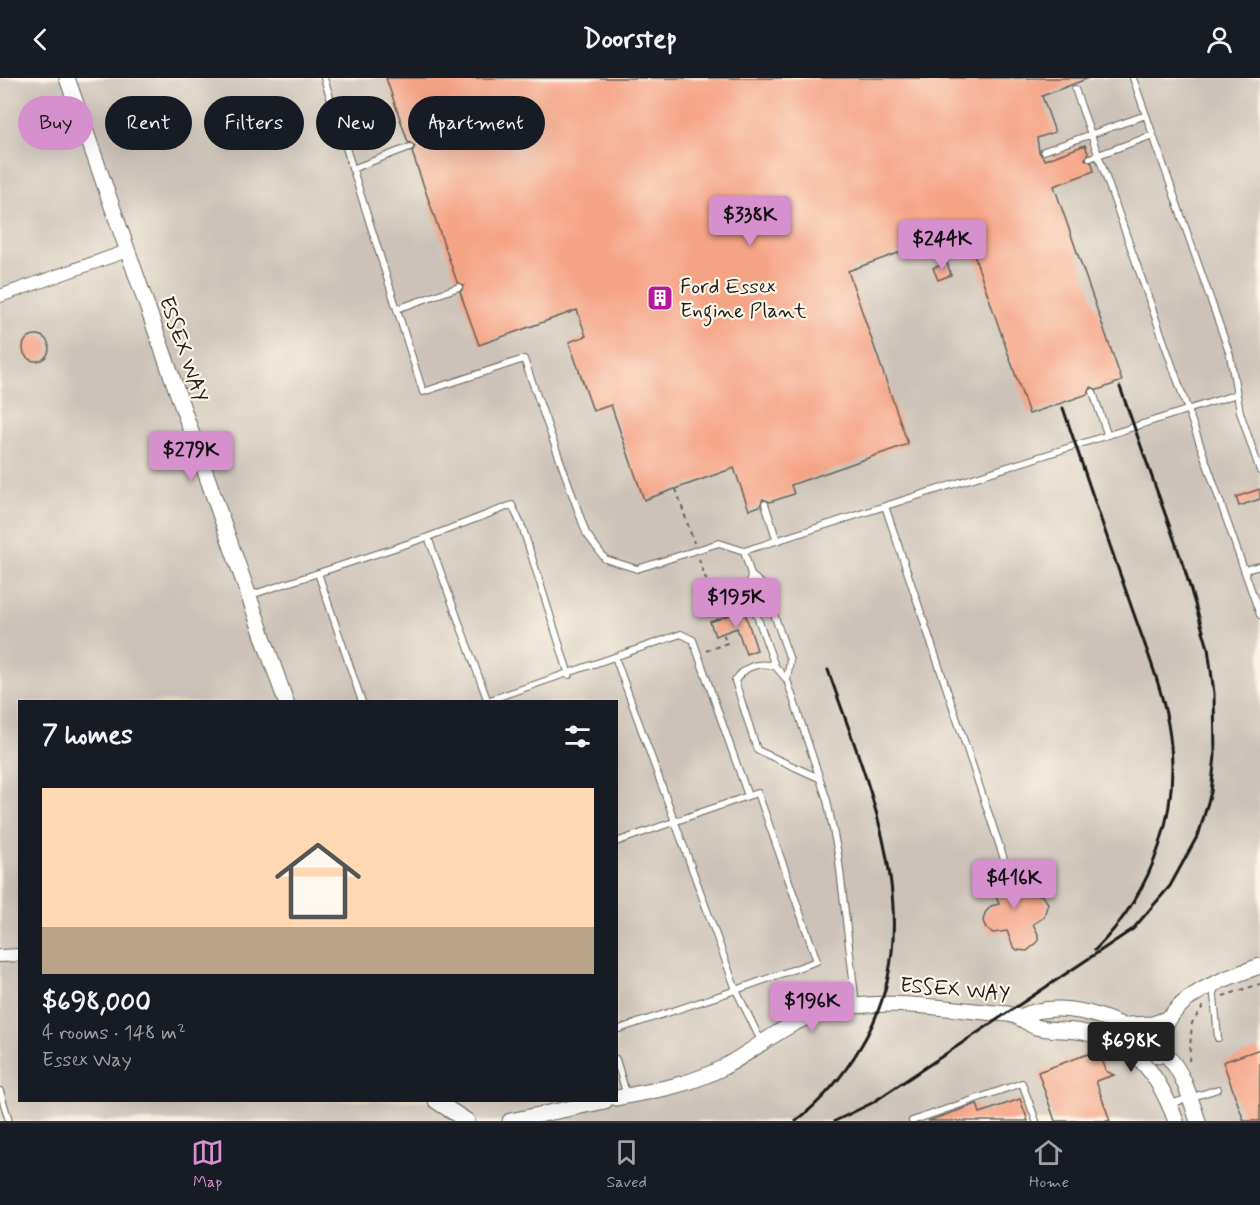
<!DOCTYPE html>
<meta charset="utf-8">
<style>
:root{--surface:#171b24;--page:#20242c;--text:#f1f3f6;--muted:#9ea1a6;--line:#363941;--accent:#d690ce}
body{margin:0;font-family:Mynerve,sans-serif;background:var(--page);color:var(--text);height:100vh;display:flex;flex-direction:column;font-size:22px;white-space:nowrap}
*{box-sizing:border-box;margin:0}
p{font-size:20px;color:var(--muted)}
.icon{flex:none;width:33px;height:33px;fill:none;stroke:currentColor;stroke-width:2;stroke-linecap:round;stroke-linejoin:round}
.map{position:relative;flex:1;overflow:hidden}
.sheet{position:absolute;left:18px;top:622px;width:600px;height:402px;display:flex;flex-direction:column;background:var(--surface);border-radius:0px;box-shadow:0 6px 24px #0002}
.sheet>*{flex:none}
.guide{position:absolute;left:18px;top:18px;width:600px;height:54px;display:flex;gap:12px}
.price{position:absolute;translate:-50% -51px;padding:0 14px;border-radius:6px;background:var(--accent);color:#111;font-size:20px;line-height:39px;filter:drop-shadow(0 2px 3px #0008)}
.price::after{content:'';position:absolute;left:50%;top:36px;width:18px;height:14px;margin-left:-9px;background:inherit;clip-path:polygon(0 0,100% 0,50% 100%)}
.price.on{background:#222;color:#fff}
ul{padding:0;list-style:none}
li{display:grid;align-content:center;gap:12px;height:318px;padding:0 24px}
li+li{border-top:2px solid var(--line)}
li span{display:grid;place-items:center;height:186px;border-radius:0px;color:#555}
li>.icon{margin-inline-start:auto}
span .icon{width:108px;height:108px;fill:#fffc;stroke-width:1}
li b{font-size:26px}
h2{display:flex;justify-content:space-between;align-items:center;height:72px;padding:0 24px;font-size:26px}
.tag{padding:0 21px;border-radius:27px;background:var(--surface);box-shadow:0 6px 24px #0002;font-size:21px;line-height:54px}
.tag.on{background:var(--accent);color:#111}
header{display:flex;justify-content:space-between;align-items:center;height:78px;padding:0 24px;background:var(--surface);font-size:27px;font-weight:800}
.tabs{display:flex;justify-content:space-around;align-items:center;height:84px;border-top:2px solid var(--line);background:var(--surface);font-size:16px;color:var(--muted)}
.tabs a{display:grid;justify-items:center;gap:3px}
.tabs .on{color:var(--accent)}
.map>svg:first-child{display:block}
.industrial{fill:#ccc2b9;fill-rule:evenodd}
.building{fill:#f5a385}
.lines{fill:none;stroke-linecap:round;stroke-linejoin:round}
.service-casing{stroke:#656258;stroke-width:8}
.minor-casing{stroke:#656258;stroke-width:14}
.tertiary-casing{stroke:#656258;stroke-width:17}
.path{stroke:#656258;stroke-width:2;stroke-dasharray:4.5 4.5;stroke-linecap:butt}
.service{stroke:#fff;stroke-width:6}
.minor{stroke:#fff;stroke-width:12}
.tertiary{stroke:#fff;stroke-width:15}
.rail{stroke:#1c1c1c;stroke-width:3}
.labels{text-anchor:middle;stroke-width:4.5;stroke-linejoin:round;paint-order:stroke}
.poi-label{font-size:21px;fill:#1c1c1c;stroke:#fcf5e5;text-anchor:start}
.street-label{font-size:21px;fill:#1c1c1c;stroke:#fcf5e5}
</style>
<header><svg class="icon" aria-label="back" viewBox="0 0 24 24"><path d="M15 5l-7 7 7 7"/></svg>Doorstep<svg class="icon" aria-label="person" viewBox="0 0 24 24"><circle cx="12" cy="8" r="4"/><path d="M4 21q1-7 8-7t8 7"/></svg></header>
<div class="map">
<svg width="1260" height="1043" viewBox="0 0 1260 1043">
<rect width="100%" height="100%" fill="#fcf5e5"/>
<filter id="ink" filterUnits="userSpaceOnUse"><feTurbulence type="fractalNoise" baseFrequency=".0167" numOctaves="2"/><feDisplacementMap in="SourceGraphic" scale="12" xChannelSelector="R" yChannelSelector="G"/><feConvolveMatrix kernelMatrix="1 2 1 2 8 2 1 2 1" color-interpolation-filters="sRGB"/></filter>
<filter id="wash" filterUnits="userSpaceOnUse"><feTurbulence type="fractalNoise" baseFrequency=".008" numOctaves="4" result="noise"/><feDisplacementMap in="SourceGraphic" scale="24" xChannelSelector="R" yChannelSelector="G"/><feGaussianBlur stdDeviation="1.35" result="paint"/><feColorMatrix in="noise" values="0 0 0 0 0 0 0 0 0 0 0 0 0 0 0 0 0 1.4 0 .05"/><feComposite in="paint" operator="in"/></filter>
<g filter="url(#wash)">
<rect width="100%" height="100%" fill="#ece5c6"/>
<path class="industrial" d="M 0,0 L 1260,0 L 1260,1043 L 0,1043 ZM 20,624 L 616,624 L 616,1023 L 20,1023 Z"/>
<g id="blocks">
<path class="building" d="M 386,0 L 1089,0 L 1042,18 L 1055,54 L 1037,60 L 1039,74 L 1045,82 L 1085,67 L 1088,75 L 1085,81 L 1092,85 L 1094,93 L 1054,108 L 1122,303 L 1098,312 L 1091,309 L 1088,316 L 1029,336 L 965,151 L 848,193 L 908,366 L 791,407 L 794,416 L 770,424 L 763,421 L 760,428 L 749,432 L 734,390 L 644,422 L 611,327 L 593,333 L 569,264 L 586,258 L 577,232 L 479,267 L 460,214 L 464,208 L 457,204 L 412,74 L 415,68 L 408,64 Z
M 947,185 L 951,197 L 938,202 L 933,190 Z
M23 270a13 13 0 1 1 26 0a13 13 0 1 1-26 0Z
M 1260,411 L 1260,421 L 1239,428 L 1236,419 Z
M 744,532 L 757,572 L 746,576 L 737,550 L 715,558 L 710,544 Z
M 1015,791 L 1025,817 L 1041,817 L 1048,825 L 1044,839 L 1033,846 L 1038,856 L 1038,864 L 1027,873 L 1017,872 L 1013,868 L 1007,853 L 993,855 L 986,850 L 983,843 L 985,835 L 991,828 L 999,826 L 992,809 L 980,814 L 977,805 Z
M 1260,971 L 1260,1043 L 1244,1043 L 1223,984 Z
M 1099,972 L 1106,993 L 1114,997 L 1096,1003 L 1110,1043 L 1055,1043 L 1038,994 Z
M 1020,1021 L 1028,1043 L 928,1043 L 977,1026 L 980,1035 Z"/>
</g>
</g>
<g filter="url(#ink)">
<use href="#blocks" fill-opacity="0" stroke="#656258" stroke-width="1.5"/>
<g class="lines">
<g class="service-casing">
<path id="service" d="M 324,0 L 423,314 L 524,281 L 586,455 L 605,481 L 637,491 L 719,465 L 744,473 L 751,497 L 748,513 L 775,588 L 787,602 L 827,722 L 838,776 L 856,926
M 1133,0 L 1230,277 L 1240,334 L 1260,393
M 1075,11 L 1260,537
M 1044,73 L 1146,37
M 1090,80 L 1153,57
M 352,91 L 410,69
M 397,231 L 459,209
M 1093,314 L 1107,356
M 765,426 L 777,463
M 885,428 L 1005,784
M 428,459 L 488,624
M 744,473 L 1237,316
M 1244,492 L 1260,488
M 318,495 L 362,624
M 751,497 L 764,508 L 790,582 L 787,602
M 251,517 L 428,459 L 512,427 L 523,451 L 569,597
M 615,579 L 736,912 L 817,883 L 758,715 L 748,718
M 775,588 C 757,584 745,588 735,603 L 757,672 L 819,700
M 484,624 L 681,556 L 693,562 L 748,718 L 616,764
M 1213,907 L 1218,960
M 616,952 L 736,912 L 762,965
M 616,981 L 627,1018
M 0,1013 L 9,1043
M 1170,1026 L 1218,1011
M 912,1043 L 1022,1005 L 1036,1043"/>
</g>
<g class="minor-casing">
<path id="minor" d="M 0,218 L 127,173
M 0,878 L 20,877"/>
</g>
<g class="tertiary-casing">
<path id="tertiary" d="M 67,0 L 286,624
M 1023,938 C 1066,917 1138,947 1169,980 C 1184,996 1191,1023 1198,1043
M 1129,947 L 1153,946 L 1169,940
M 1158,978 C 1159,921 1216,904 1260,888
M 616,1020 C 651,1013 686,1008 718,992 C 754,974 785,943 826,933 C 883,918 949,932 1008,936 C 1024,939 1025,945 1036,949 C 1050,953 1068,951 1082,954 C 1136,964 1157,994 1176,1043
M 436,1023 L 467,1043
M 510,1043 L 605,1023"/>
</g>
<path class="path" d="M 676,411 L 694,465
M 699,481 L 720,541
M 706,573 L 727,565 L 723,555
M 1223,918 L 1260,906
M 1189,983 L 1192,945 L 1204,927"/>
<use href="#service" class="service"/>
<use href="#minor" class="minor"/>
<use href="#tertiary" class="tertiary"/>
<path class="rail" d="M 1063,330 C 1084,392 1105,454 1127,516 C 1141,558 1160,602 1168,646 C 1183,729 1154,813 1095,872
M 796,1043 C 823,1022 844,997 861,968 C 933,849 869,710 828,592
M 835,1043 L 872,1025 L 1133,851 L 1170,808 L 1199,755 L 1211,714 L 1215,678 L 1214,615 L 1208,570 L 1184,489 L 1120,309"/>
</g>
</g>
<defs>
<g id="building-square" transform="scale(1.35)"><rect x="-9" y="-9" width="18" height="18" rx="4" fill="#b5179e" stroke="#fcf5e5"/><path d="M-4-6H4V6H1V3H-1V6H-4ZM-2.5-4.3h1.7v1.8h-1.7ZM.8-4.3h1.7v1.8H.8ZM-2.5-1h1.7V.8h-1.7ZM.8-1h1.7V.8H.8Z" fill="#fff"/></g>
</defs>
<g fill-rule="evenodd">
<use href="#building-square" x="660" y="220"/>
</g>
<g class="labels">
<g class="poi-label">
<text x="680" y="215">Ford Essex<tspan x="680" dy="24">Engine Plant</tspan></text>
</g>
<g class="street-label">
<text transform="translate(184 271) rotate(71)" y="7">ESSEX WAY</text>
<text transform="translate(955 911) rotate(5)" y="7">ESSEX WAY</text>
</g>
</g>
</svg>
<b class="price" style="left:750px;top:169px">$338K</b>
<b class="price" style="left:942px;top:193px">$244K</b>
<b class="price" style="left:191px;top:404px">$279K</b>
<b class="price" style="left:736px;top:551px">$195K</b>
<b class="price" style="left:1014px;top:832px">$416K</b>
<b class="price" style="left:812px;top:955px">$196K</b>
<b class="price on" style="left:1131px;top:995px">$698K</b>
<div class="guide">
<a class="tag on">Buy</a>
<a class="tag">Rent</a>
<a class="tag">Filters</a>
<a class="tag">New</a>
<a class="tag">Apartment</a>
</div>
<section class="sheet">
<h2>7 homes<svg class="icon" aria-label="filters" viewBox="0 0 24 24"><path d="M4 7h16M4 17h16"/><circle cx="9" cy="7" r="2"/><circle cx="15" cy="17" r="2"/></svg></h2>
<ul>
<li><span style="background:linear-gradient(#ffd9b3 75%,#b9a48a 0)"><svg class="icon" aria-label="home" viewBox="0 0 24 24"><path d="M3 11l9-7 9 7M6 9v11h12V9"/></svg></span><div><b>$698,000</b><p>4 rooms · 148 m²</p><p>Essex Way</p></div></li>
</ul>
</section>
</div>
<nav class="tabs">
<a class="on"><svg class="icon" aria-label="map" viewBox="0 0 24 24"><path d="M3 6l6-2 6 2 6-2v14l-6 2-6-2-6 2zM9 4v14M15 6v14"/></svg>Map</a>
<a><svg class="icon" aria-label="saved" viewBox="0 0 24 24"><path d="M7 4h10v16l-5-4-5 4z"/></svg>Saved</a>
<a><svg class="icon" aria-label="home" viewBox="0 0 24 24"><path d="M3 11l9-7 9 7M6 9v11h12V9"/></svg>Home</a>
</nav>
